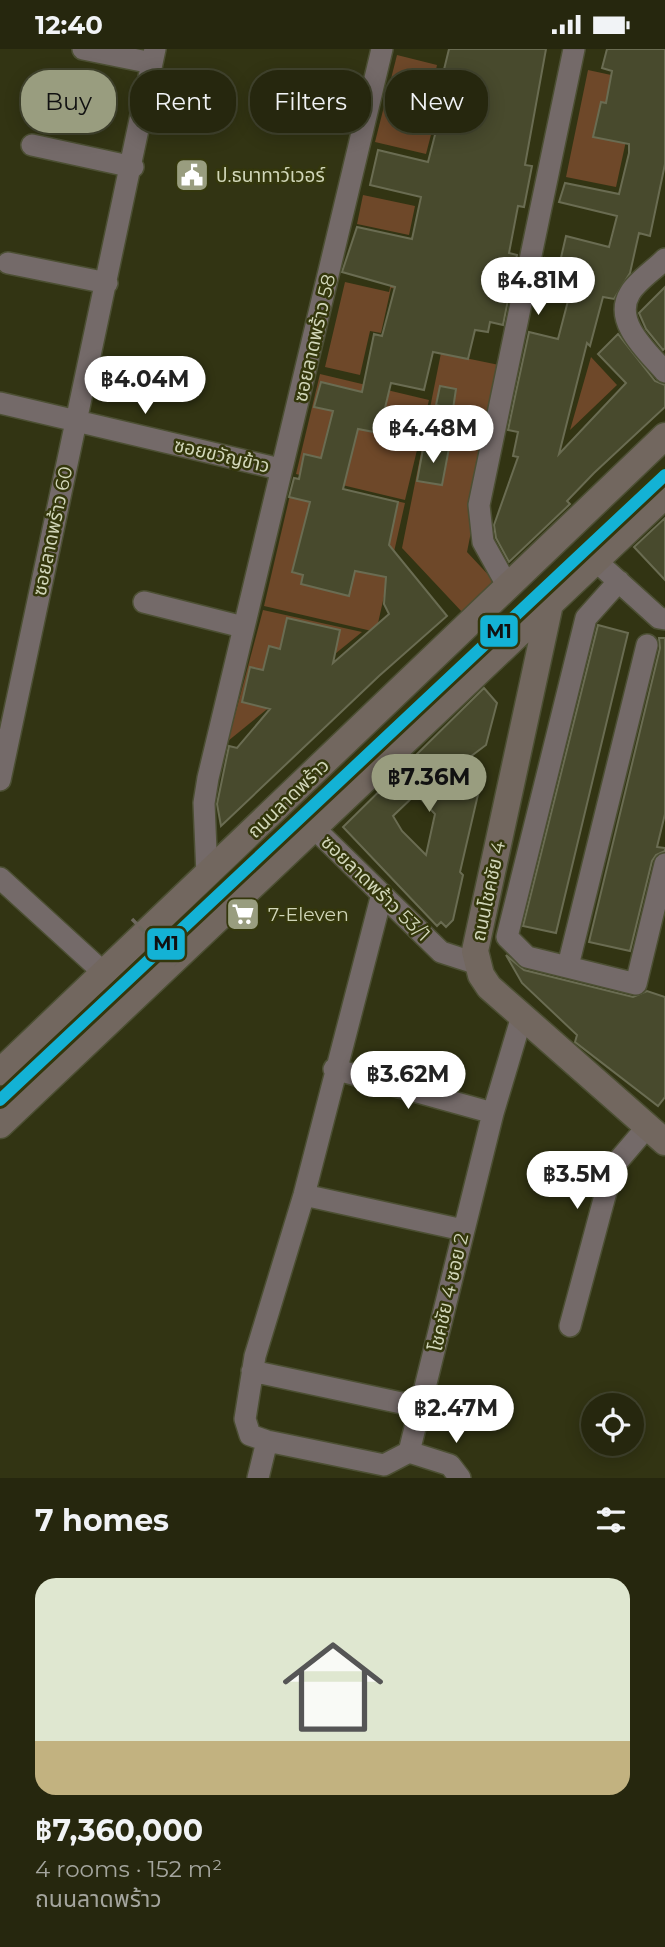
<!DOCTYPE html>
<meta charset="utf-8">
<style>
:root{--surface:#26270e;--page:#32331c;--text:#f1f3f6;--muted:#a4a59e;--line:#42442e;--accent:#999d7f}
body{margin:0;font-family:Montserrat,"Noto Sans Thai",sans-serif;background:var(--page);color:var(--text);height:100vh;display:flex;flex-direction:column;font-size:26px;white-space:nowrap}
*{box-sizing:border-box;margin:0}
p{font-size:23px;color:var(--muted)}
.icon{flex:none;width:38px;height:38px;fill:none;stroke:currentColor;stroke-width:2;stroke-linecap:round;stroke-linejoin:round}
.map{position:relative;height:1429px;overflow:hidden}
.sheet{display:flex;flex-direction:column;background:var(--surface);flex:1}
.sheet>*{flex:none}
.hud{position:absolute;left:21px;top:21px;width:623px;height:63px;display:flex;gap:14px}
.controls{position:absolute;left:581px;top:1344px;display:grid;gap:14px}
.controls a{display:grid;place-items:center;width:63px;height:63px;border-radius:50%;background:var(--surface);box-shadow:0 4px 18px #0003,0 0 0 2px var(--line);font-size:35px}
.price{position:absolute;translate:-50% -60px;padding:0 16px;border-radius:24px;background:#fff;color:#222;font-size:23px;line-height:46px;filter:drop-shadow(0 2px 4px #0008)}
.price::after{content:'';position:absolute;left:50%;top:42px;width:21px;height:16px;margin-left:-10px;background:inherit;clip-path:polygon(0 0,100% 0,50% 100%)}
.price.selected{background:var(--accent);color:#111}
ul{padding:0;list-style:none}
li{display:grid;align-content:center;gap:14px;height:371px;padding:0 35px}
li span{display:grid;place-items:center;height:217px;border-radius:21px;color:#555}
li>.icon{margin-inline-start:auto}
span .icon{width:126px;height:126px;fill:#fffc;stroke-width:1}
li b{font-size:30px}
h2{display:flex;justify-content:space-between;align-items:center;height:84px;padding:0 35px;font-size:30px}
.pill{padding:0 24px;border-radius:28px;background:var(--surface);box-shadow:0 4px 18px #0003,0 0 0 2px var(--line);font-size:24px;line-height:63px}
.pill.selected{background:var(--accent);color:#111}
.status{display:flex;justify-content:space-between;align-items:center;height:49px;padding:0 35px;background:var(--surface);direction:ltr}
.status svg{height:19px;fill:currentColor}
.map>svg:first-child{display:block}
.green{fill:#6e4829}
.building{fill:#484a2d;stroke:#6a6c52;stroke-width:2;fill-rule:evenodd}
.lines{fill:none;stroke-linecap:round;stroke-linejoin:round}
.minor-casing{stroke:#4c4f33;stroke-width:24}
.major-casing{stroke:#4c4f33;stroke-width:29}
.minor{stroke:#746a69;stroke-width:21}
.major{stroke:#72675f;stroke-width:26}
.path-bridge{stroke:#6c675c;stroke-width:3.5;stroke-dasharray:7 3.5;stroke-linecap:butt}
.metro-1-casing{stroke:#34370c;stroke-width:18}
.metro-1{stroke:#13b2d5;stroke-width:12}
.labels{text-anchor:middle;stroke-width:5;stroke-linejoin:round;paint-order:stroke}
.poi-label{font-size:19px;fill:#d1d6b9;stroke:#34370c;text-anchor:start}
.street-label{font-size:19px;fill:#d1d6b9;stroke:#34370c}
.line-badge{stroke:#34370c;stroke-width:2.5}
.pale-badge-label{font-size:19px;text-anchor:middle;font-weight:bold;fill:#111}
</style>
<div class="status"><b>12:40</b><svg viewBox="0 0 49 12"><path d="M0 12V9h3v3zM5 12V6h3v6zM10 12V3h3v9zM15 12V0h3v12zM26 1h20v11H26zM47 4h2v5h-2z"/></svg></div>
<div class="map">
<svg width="665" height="1429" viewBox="0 0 665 1429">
<rect width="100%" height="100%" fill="#323413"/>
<path class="green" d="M 397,6 L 437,16 L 430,48 L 440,51 L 426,105 L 375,93 Z
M 588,21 L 639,32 L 616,138 L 566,128 Z
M 363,146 L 415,157 L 409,186 L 357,175 Z
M 396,213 L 403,241 L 391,239 L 381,284 L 370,282 L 360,326 L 325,318 L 345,233 L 389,243 Z
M 441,304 L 504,317 L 467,503 L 495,533 L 463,564 L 402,499 Z
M 591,308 L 617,336 L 570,381 Z
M 320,325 L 429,351 L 405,451 L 296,425 Z
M 294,429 L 405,454 L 376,583 L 264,557 Z
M 263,561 L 362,583 L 228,692 Z"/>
<path class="building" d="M 449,0 L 546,0 L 525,116 L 532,117 L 524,158 L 518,157 L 509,204 L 517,206 L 503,276 L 490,273 L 488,283 L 475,281 L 468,310 L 433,303 L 424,341 L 391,334 L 379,384 L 358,380 L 343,440 L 398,453 L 389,496 L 447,567 L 379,627 L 221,777 L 217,755 L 229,697 L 237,699 L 270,660 L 242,653 L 250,618 L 263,621 L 269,597 L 280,600 L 287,569 L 340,581 L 333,614 L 389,565 L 384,555 L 386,528 L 355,522 L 349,547 L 301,535 L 303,526 L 292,523 L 310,453 L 289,448 L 294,429 L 299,430 L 304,405 L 321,409 L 333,362 L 314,358 L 321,333 L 362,343 L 374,285 L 382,287 L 395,238 L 342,223 L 357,178 L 412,190 L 421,148 L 370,136 L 378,101 L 428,113 L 446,43 L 439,41 Z
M 607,0 L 665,0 L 665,115 L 650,187 L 639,184 L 630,224 L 614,250 L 603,248 L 590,297 L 587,294 L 559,405 L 626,334 L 598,305 L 618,285 L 655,332 L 665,336 L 665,358 L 594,424 L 567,452 L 570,455 L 509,513 L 496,489 L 494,476 L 518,408 L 513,407 L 518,383 L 508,381 L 516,343 L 529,283 L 558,290 L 569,248 L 538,241 L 545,209 L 560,213 L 566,187 L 609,198 L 617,167 L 559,153 L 565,134 L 619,145 L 629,104 L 629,95 L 593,88 L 601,53 L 606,54 L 612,22 L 602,19 Z
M 665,238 L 665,299 L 663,301 L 646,280 L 639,264 Z
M 440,337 L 456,340 L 453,360 L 436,356 Z
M 424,395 L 449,399 L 442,436 L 417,432 Z
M 665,469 L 665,531 L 634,498 Z
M 598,576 L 628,584 L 556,884 L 523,877 Z
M 659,589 L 665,589 L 665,765 L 657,798 L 665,799 L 665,802 L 656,806 L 652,812 L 630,902 L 589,893 L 660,599 Z
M 484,639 L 497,654 L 486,696 L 450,723 L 483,724 L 460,823 L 463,826 L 453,871 L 446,878 L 441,873 L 437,877 L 343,778 ZM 416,745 L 435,765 L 426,806 L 402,782 L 393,767 Z
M 506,906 L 524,921 L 633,948 L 647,942 L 665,948 L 665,1048 L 658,1057 L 575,993 L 577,986 L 522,934 Z"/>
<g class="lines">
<g class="minor-casing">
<path id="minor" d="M 83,0 L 152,14
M 32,96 L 133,118
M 665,210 C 654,221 637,232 630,244 C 612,273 649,304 665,323
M 8,214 L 107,234
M 0,354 L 280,420
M 596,512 L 659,569 L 665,570
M 619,532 L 586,569 L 507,888 L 527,908 L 636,935 L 665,815
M 508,538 L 483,493 L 479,456 L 574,0
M 144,553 L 243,578
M 0,731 L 155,0
M 314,779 L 441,903 L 478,915
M 207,826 L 204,754 L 208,729 L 382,0
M 0,829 L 104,924
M 382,845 L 304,1146 L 255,1307 L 245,1370 L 250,1386 L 267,1392 L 384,1416 L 409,1403 L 493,1064 L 522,967
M 568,917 L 647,596
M 334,1020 L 493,1064
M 304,1146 L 463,1181
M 570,1277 L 610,1128 L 618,1112 L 647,1078
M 252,1322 L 420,1358
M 409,1403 L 450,1416 L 460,1429
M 258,1429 L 267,1392"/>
</g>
<g class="major-casing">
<path id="major" d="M 550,555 L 475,902 L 481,926 L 489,938 L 665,1093
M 0,1023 L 665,387
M 0,1076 L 665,446"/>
</g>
<use href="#minor" class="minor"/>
<use href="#major" class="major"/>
<path class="path-bridge" d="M 132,870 L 176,916"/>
<g class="metro-1-casing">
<path id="metro-1" d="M 0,1051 L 665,426"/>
</g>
<use href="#metro-1" class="metro-1"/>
</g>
<defs>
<g id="civic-square" transform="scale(1.75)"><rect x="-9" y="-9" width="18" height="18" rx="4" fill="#999d7f" stroke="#34370c"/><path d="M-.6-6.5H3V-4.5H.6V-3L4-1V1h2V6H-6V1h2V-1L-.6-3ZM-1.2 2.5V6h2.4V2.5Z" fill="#fff"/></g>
<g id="supermarket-square" transform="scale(1.75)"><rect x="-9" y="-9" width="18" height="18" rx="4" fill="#999d7f" stroke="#34370c"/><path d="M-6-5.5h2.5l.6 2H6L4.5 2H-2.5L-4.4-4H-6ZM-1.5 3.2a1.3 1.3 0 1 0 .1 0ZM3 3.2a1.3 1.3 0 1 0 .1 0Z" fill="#fff"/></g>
</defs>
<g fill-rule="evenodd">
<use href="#civic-square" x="192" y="126"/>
<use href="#supermarket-square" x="243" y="865"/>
</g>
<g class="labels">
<g class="poi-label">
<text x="216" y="133">ป.ธนาทาว์เวอร์</text>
<text x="268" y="872">7-Eleven</text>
</g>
<g class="street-label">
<text transform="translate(314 289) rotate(-77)" y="7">ซอยลาดพร้าว 58</text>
<text transform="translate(222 406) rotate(13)" y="7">ซอยขวัญข้าว</text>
<text transform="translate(52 482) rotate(-78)" y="7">ซอยลาดพร้าว 60</text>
<text transform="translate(288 749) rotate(-44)" y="7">ถนนลาดพร้าว</text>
<text transform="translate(376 839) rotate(44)" y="7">ซอยลาดพร้าว 53/1</text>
<text transform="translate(488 842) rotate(-78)" y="7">ถนนโชคชัย 4</text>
<text transform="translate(448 1243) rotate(-77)" y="7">โชคชัย 4 ซอย 2</text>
</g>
</g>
<g class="line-badge">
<rect x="479" y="565" width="40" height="34" rx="7" fill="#13b2d5"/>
<rect x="146" y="878" width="40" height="34" rx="7" fill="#13b2d5"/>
</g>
<g class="pale-badge-label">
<text x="499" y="589">M1</text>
<text x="166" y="901">M1</text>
</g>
</svg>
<div class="controls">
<a><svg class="icon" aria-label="locate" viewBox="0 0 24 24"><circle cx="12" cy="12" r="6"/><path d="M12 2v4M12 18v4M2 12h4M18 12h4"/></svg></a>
</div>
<b class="price" style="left:538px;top:268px">฿4.81M</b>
<b class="price" style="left:145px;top:367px">฿4.04M</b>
<b class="price" style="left:433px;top:416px">฿4.48M</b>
<b class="price selected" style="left:429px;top:765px">฿7.36M</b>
<b class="price" style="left:408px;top:1062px">฿3.62M</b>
<b class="price" style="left:577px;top:1162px">฿3.5M</b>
<b class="price" style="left:456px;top:1396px">฿2.47M</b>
<div class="hud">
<a class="pill selected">Buy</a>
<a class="pill">Rent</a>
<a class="pill">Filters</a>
<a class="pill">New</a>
</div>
</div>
<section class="sheet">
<h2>7 homes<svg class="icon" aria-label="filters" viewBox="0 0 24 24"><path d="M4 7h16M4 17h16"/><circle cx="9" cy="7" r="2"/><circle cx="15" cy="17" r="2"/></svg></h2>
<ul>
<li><span style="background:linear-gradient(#dfe7d0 75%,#c2b280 0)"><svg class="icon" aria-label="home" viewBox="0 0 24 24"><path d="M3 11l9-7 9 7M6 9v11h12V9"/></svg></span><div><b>฿7,360,000</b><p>4 rooms · 152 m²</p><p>ถนนลาดพร้าว</p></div></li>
</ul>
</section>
